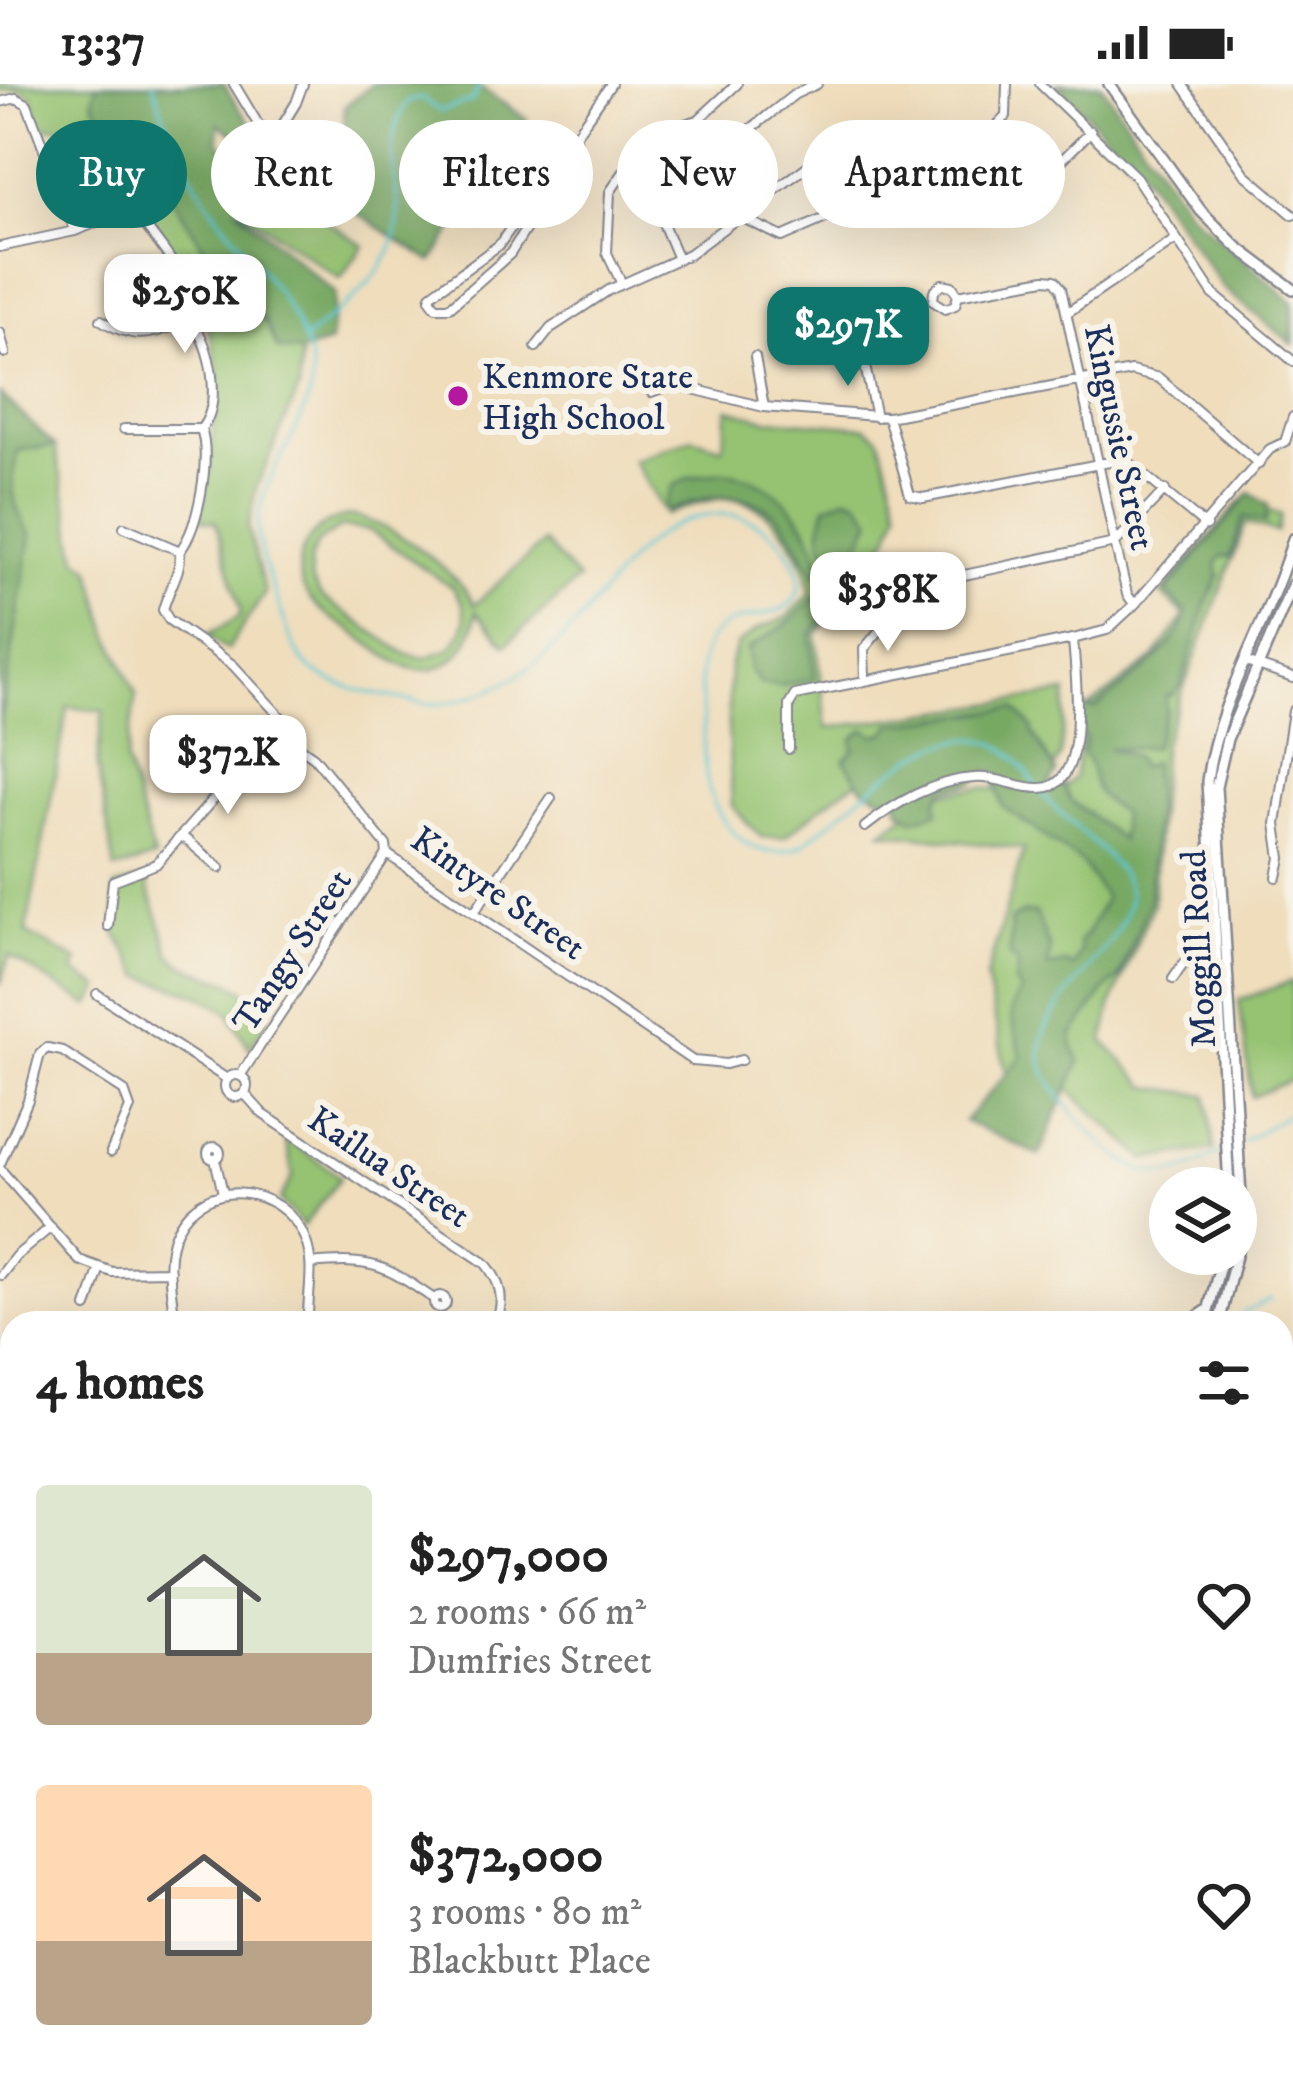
<!DOCTYPE html>
<meta charset="utf-8">
<style>
:root{--surface:#fff;--page:#f6f6f6;--text:#222;--muted:#767676;--accent:#0f766e}
body{margin:0;font-family:"IM FELL DW Pica",serif;background:var(--page);color:var(--text);height:100vh;display:flex;flex-direction:column;font-size:45px;white-space:nowrap}
*{box-sizing:border-box;margin:0}
p{font-size:39px;color:var(--muted)}
.icon{flex:none;width:66px;height:66px;fill:none;stroke:currentColor;stroke-width:2;stroke-linecap:round;stroke-linejoin:round}
.map{position:relative;flex:1;overflow:hidden}
.side{position:absolute;left:0px;top:1227px;width:1293px;height:768px;display:flex;flex-direction:column;background:var(--surface);border-radius:36px 36px 0 0;box-shadow:0 12px 48px #0002}
.side>*{flex:none}
.top-card{position:absolute;left:36px;top:36px;width:1221px;height:108px;display:flex;gap:24px}
.fabs{position:absolute;left:1149px;top:1083px;display:grid;gap:24px}
.fabs a{display:grid;place-items:center;width:108px;height:108px;border-radius:50%;background:var(--surface);box-shadow:0 12px 48px #0002;font-size:60px}
.price{position:absolute;translate:-50% -102px;padding:0 27px;border-radius:24px;background:#fff;color:#222;font-size:39px;line-height:78px;filter:drop-shadow(0 3px 6px #0008)}
.price::after{content:'';position:absolute;left:50%;top:72px;width:36px;height:27px;margin-left:-18px;background:inherit;clip-path:polygon(0 0,100% 0,50% 100%)}
.price.on{background:var(--accent);color:#fff}
ul{padding:0;list-style:none}
li{display:flex;align-items:center;gap:36px;height:300px;padding:0 36px}
li span{display:grid;place-items:center;flex:none;width:336px;height:240px;border-radius:12px;color:#555}
li>.icon{margin-inline-start:auto}
span .icon{width:144px;height:144px;fill:#fffc;stroke-width:1}
li b{font-size:51px}
h2{display:flex;justify-content:space-between;align-items:center;height:144px;padding:0 36px;font-size:51px}
.chip{padding:0 42px;border-radius:54px;background:var(--surface);box-shadow:0 12px 48px #0002;font-size:42px;line-height:108px}
.chip.on{background:var(--accent);color:#fff}
.status{display:flex;justify-content:space-between;align-items:center;height:84px;padding:0 60px;background:var(--surface);direction:ltr}
.status svg{height:33px;fill:currentColor}
.map>svg:first-child{display:block}
.green{fill:#95c371;stroke:#587968;stroke-width:3;fill-rule:evenodd}
.forest{fill:#78a963;stroke:#4a6c60;stroke-width:3}
.lines{fill:none;stroke-linecap:round;stroke-linejoin:round}
.stream{stroke:#5dc9d7;stroke-width:3}
.minor-casing{stroke:#85868d;stroke-width:12}
.major-casing{stroke:#85868d;stroke-width:14}
.minor{stroke:#fff;stroke-width:8}
.major{stroke:#fff;stroke-width:9}
.poi-dot{fill:#b5179e;stroke:#f7f3e8;stroke-width:4.5}
.labels{text-anchor:middle;stroke-width:12;stroke-linejoin:round;paint-order:stroke}
.poi-label{font-size:36px;fill:#1b2f5e;stroke:#f7f3e8;text-anchor:start}
.street-label{font-size:36px;fill:#1b2f5e;stroke:#f7f3e8}
</style>
<div class="status"><b>13:37</b><svg viewBox="0 0 49 12"><path d="M0 12V9h3v3zM5 12V6h3v6zM10 12V3h3v9zM15 12V0h3v12zM26 1h20v11H26zM47 4h2v5h-2z"/></svg></div>
<div class="map">
<svg width="1293" height="1995" viewBox="0 0 1293 1995">
<rect width="100%" height="100%" fill="#f7f3e8"/>
<filter id="ink" filterUnits="userSpaceOnUse"><feTurbulence type="fractalNoise" baseFrequency=".00833" numOctaves="2"/><feDisplacementMap in="SourceGraphic" scale="24" xChannelSelector="R" yChannelSelector="G"/><feConvolveMatrix kernelMatrix="1 2 1 2 8 2 1 2 1" color-interpolation-filters="sRGB"/></filter>
<filter id="wash" filterUnits="userSpaceOnUse"><feTurbulence type="fractalNoise" baseFrequency=".004" numOctaves="4" result="noise"/><feDisplacementMap in="SourceGraphic" scale="48" xChannelSelector="R" yChannelSelector="G"/><feGaussianBlur stdDeviation="2.7" result="paint"/><feColorMatrix in="noise" values="0 0 0 0 0 0 0 0 0 0 0 0 0 0 0 0 0 1.4 0 .05"/><feComposite in="paint" operator="in"/></filter>
<g filter="url(#wash)">
<rect width="100%" height="100%" fill="#efddbc"/>
<path class="green" d="M 0,0 L 153,0 L 308,266 L 301,268 L 299,305 L 256,404 L 248,444 L 265,509 L 227,566 L 207,551 L 238,534 L 241,527 L 216,438 L 201,435 C 206,394 222,316 216,277 C 201,184 131,111 71,43 L 41,43 L 31,11 L 18,5 L 0,8 Z
M 262,94 L 364,162 L 340,195 L 241,125 Z
M 0,310 L 55,362 L 78,475 L 91,484 L 109,550 L 136,610 L 126,677 L 154,774 L 115,786 L 97,682 L 103,627 L 68,623 L 26,849 L 78,877 L 74,887 L 100,904 L 90,922 L 9,872 L 0,901 Z
M 728,325 L 766,335 L 866,343 L 880,354 L 899,425 L 889,453 L 816,551 L 827,644 L 1067,609 L 1060,673 L 1050,691 L 897,671 L 839,709 L 784,753 L 761,753 L 732,722 L 728,640 L 730,579 L 738,560 L 758,545 L 786,534 L 811,509 C 805,472 779,427 740,416 C 716,410 688,423 666,431 L 633,376 L 693,354 L 723,364 Z
M 1241,417 L 1281,431 L 1277,448 L 1246,439 L 1162,661 L 1153,820 L 1111,922 L 1104,958 L 1148,1003 L 1207,1011 L 1214,1066 L 1145,1075 L 1059,997 L 1021,982 L 1007,993 L 986,894 L 1024,765 L 882,748 L 925,716 L 942,709 L 983,703 L 1033,713 L 1064,703 L 1074,694 L 1087,625 L 1154,574 L 1185,532 L 1161,509 Z
M 352,432 C 386,436 461,489 474,521 L 544,458 L 578,496 L 506,561 L 476,528 C 473,562 447,596 407,583 C 388,576 369,559 352,547 C 337,537 318,528 308,512 C 284,476 312,435 352,432 ZM 342,443 L 369,446 L 453,504 L 463,521 L 465,535 L 462,548 L 450,565 L 425,574 L 406,570 L 321,513 L 311,495 L 310,475 L 319,457 Z
M 145,794 L 170,869 C 194,899 244,884 268,936 L 249,964 L 229,928 L 199,911 L 141,892 L 116,849 L 115,803 Z
M 1293,897 L 1293,995 L 1252,1013 L 1239,916 Z
M 285,1054 L 341,1093 L 303,1142 L 280,1116 L 293,1092 Z"/>
<path class="forest" d="M 97,0 L 224,0 C 244,37 279,75 319,92 L 345,68 L 344,23 L 372,0 L 474,0 L 527,35 L 432,178 L 219,40 L 218,55 L 239,90 L 237,125 L 335,209 L 330,259 L 301,268 L 278,265 L 265,238 L 232,208 L 156,88 L 107,46 L 93,16 Z
M 1057,0 L 1101,0 L 1189,128 L 1293,218 L 1293,260 L 1224,205 L 1144,91 Z
M 0,310 L 55,362 L 19,366 C 9,397 11,424 31,450 L 0,642 Z
M 720,388 C 773,390 817,440 822,491 L 816,491 C 803,476 797,457 785,441 C 754,403 708,409 669,427 L 665,421 L 673,402 L 688,394 Z
M 1250,409 L 1268,421 L 1266,438 L 1244,433 L 1230,473 L 1222,472 L 1217,479 L 1219,492 L 1206,520 L 1181,601 L 1173,611 L 1166,612 L 1167,626 L 1154,663 L 1108,665 L 1135,672 L 1140,684 L 1153,678 L 1155,725 L 1149,817 L 1119,894 L 1105,906 L 1072,952 L 1073,963 L 1080,977 L 1039,1071 L 964,1037 L 1021,974 C 1018,943 1001,934 1021,907 L 1015,899 L 1018,881 L 1010,872 L 1011,836 L 1023,829 L 1036,829 L 1050,865 L 1048,883 L 1065,879 L 1073,883 L 1080,869 L 1079,857 L 1087,850 L 1105,814 L 1082,779 L 1003,723 L 996,700 L 1000,691 L 987,687 L 972,699 L 943,705 L 937,717 L 938,728 L 913,735 L 899,725 L 899,715 L 889,717 L 862,703 L 844,676 L 854,666 L 853,655 L 865,645 L 874,651 L 886,649 L 892,640 L 1015,624 L 1033,644 L 1032,648 L 1056,688 L 1047,705 L 1062,700 L 1070,716 L 1121,756 L 1121,729 C 1080,701 1103,698 1083,669 L 1086,655 L 1079,642 L 1080,623 L 1095,625 C 1122,601 1184,564 1186,527 L 1166,508 Z
M 847,412 L 859,417 L 872,435 L 857,465 L 844,477 C 815,471 819,445 826,422 Z
M 816,513 L 833,520 L 811,551 L 815,595 L 781,602 L 761,600 L 750,586 L 748,565 L 788,539 Z"/>
<g class="lines">
<path class="stream" d="M 153,0 C 168,50 188,93 220,134 C 253,177 293,217 309,271 C 327,332 254,386 258,449 C 260,474 271,498 279,521 C 286,540 292,564 305,579 C 328,605 379,610 411,617 C 439,624 457,618 484,608 C 555,581 583,529 631,475 C 664,438 720,414 765,444 C 782,455 806,487 798,508 C 783,545 726,518 706,563 C 696,584 702,614 703,638 C 704,658 703,681 708,701 C 718,741 752,782 798,763 C 806,760 811,753 818,748 C 848,725 886,688 918,671 C 938,659 968,651 991,658 C 1021,669 1031,700 1051,720 C 1071,739 1108,769 1122,791 C 1127,799 1130,805 1129,815 C 1125,858 1052,914 1043,953 C 1042,957 1040,973 1041,977 C 1048,1008 1113,1077 1142,1086 C 1173,1097 1197,1081 1224,1067
M 304,256 C 335,229 377,201 392,162 C 411,108 373,73 407,18 L 421,14 L 440,27 L 472,17 L 481,0
M 1244,1057 L 1293,1027
M 1241,1230 L 1271,1215"/>
</g>
</g>
<g filter="url(#ink)">
<g class="lines">
<g class="minor-casing">
<path id="minor" d="M 234,0 L 258,40 L 305,85 L 309,103
M 1040,0 L 1136,93 L 1213,210 L 1293,277
M 1182,0 L 1245,90 L 1293,131
M 0,18 L 16,14 L 27,20 L 75,147 L 0,163
M 576,53 L 565,83 L 510,170 L 450,223 L 436,223 L 430,215 L 432,210 L 499,161 L 611,0
M 274,55 L 296,19 L 303,0
M 744,131 L 747,136 L 782,153 L 867,116 L 1004,102 L 1056,82 L 1091,47
M 75,147 L 128,126 L 136,129 C 157,159 196,198 191,236 C 211,261 223,319 201,345 C 211,374 199,442 180,467 C 182,488 168,505 163,526 L 169,536 L 233,581 L 287,640 L 294,659 L 314,673 L 386,761 L 387,770 L 693,977 L 726,980 L 741,976
M 678,175 L 662,137 L 670,109 L 795,10 L 817,0
M 622,200 L 607,169 L 610,108 L 649,51 L 698,36 L 737,0
M 958,211 L 952,202 L 942,200 L 934,207 L 933,217 L 945,225 L 955,221 L 958,211 L 1045,195 L 1055,196 L 1061,204 L 1115,459 L 1127,510 L 1134,520
M 1068,228 L 1176,155
M 101,236 C 138,259 152,249 191,236
M 0,249 L 5,269
M 536,263 L 551,244 L 609,206 L 689,170 L 836,61 L 995,44 L 1006,32 L 1007,0
M 862,268 L 876,333
M 755,273 L 764,323
M 651,308 L 673,300 L 764,323 L 888,333 L 1131,287 L 1159,294 L 1259,380
M 888,333 L 910,411 L 923,414 L 1125,375 L 1206,442
M 124,345 L 201,345
M 124,443 L 180,467
M 1246,578 L 1293,594
M 865,596 L 864,565 L 917,501 L 1115,459 L 1165,406
M 789,665 L 789,621 L 795,611 L 1073,555
M 865,743 C 895,719 935,696 974,694 C 997,692 1017,704 1039,704 C 1092,706 1075,589 1073,555 L 1107,546 L 1135,520 L 1270,365 L 1285,358 L 1293,333
M 183,753 L 220,784
M 1277,793 L 1281,774 L 1276,740 L 1293,627
M 475,827 L 551,714
M 108,842 L 113,797 L 156,780 L 218,710 L 256,689 L 294,659
M 1173,895 L 1184,879 L 1217,878
M 97,910 L 227,995
M225 1002a11 11 0 1 1 22 0a11 11 0 1 1-22 0Z
M 240,992 L 387,770
M 244,1009 L 263,1030 L 485,1179 C 501,1198 505,1216 496,1239
M208 1069a6 6 0 1 1 12 0a6 6 0 1 1-12 0Z
M 215,1075 L 223,1109
M 0,1080 L 28,1016 L 40,970 L 47,964 L 62,967 L 124,1007 L 130,1024 L 111,1068
M 0,1085 L 79,1176 L 112,1188 L 170,1187
M 311,1180 C 373,1174 384,1181 434,1215
M 1,1191 L 16,1172 L 51,1143
M434 1218a6 6 0 1 1 12 0a6 6 0 1 1-12 0Z
M 87,1223 L 99,1186
M 175,1239 C 172,1209 163,1174 177,1146 C 204,1091 284,1101 305,1155 C 316,1181 307,1211 308,1239
M 0,1377 L 12,1365
M 1281,1462 L 1293,1437
M 0,1525 L 12,1509
M 0,1550 L 12,1565
M 41,1983 L 42,1995
M 595,1995 L 596,1983"/>
</g>
<g class="major-casing">
<path id="major" d="M 1109,0 L 1201,127 L 1236,162 L 1293,205
M 1229,1104 L 1207,697 C 1218,613 1269,538 1293,455
M 1188,1239 L 1206,1227
M 1205,1239 L 1223,1170
M 1219,1239 L 1237,1168 L 1242,1127 L 1216,703 L 1227,655 L 1293,500
M 1281,1360 L 1293,1369
M 1281,1380 L 1293,1388
M 0,1767 L 12,1767"/>
</g>
<use href="#minor" class="minor"/>
<use href="#major" class="major"/>
</g>
</g>
<circle class="poi-dot" cx="458" cy="312" r="12"/>
<g class="labels">
<g class="poi-label">
<text x="482" y="304">Kenmore State<tspan x="482" dy="41">High School</tspan></text>
</g>
<g class="street-label">
<text transform="translate(1121 353) rotate(78)" y="13">Kingussie Street</text>
<text transform="translate(499 808) rotate(35)" y="13">Kintyre Street</text>
<text transform="translate(1197 865) rotate(-93)" y="13">Moggill Road</text>
<text transform="translate(291 866) rotate(-57)" y="13">Tangy Street</text>
<text transform="translate(390 1082) rotate(34)" y="13">Kailua Street</text>
</g>
</g>
</svg>
<div class="fabs">
<a><svg class="icon" aria-label="layers" viewBox="0 0 24 24"><path d="M12 4l9 5-9 5-9-5zM3 14l9 5 9-5"/></svg></a>
</div>
<b class="price" style="left:185px;top:272px">$250K</b>
<b class="price on" style="left:848px;top:305px">$297K</b>
<b class="price" style="left:888px;top:570px">$358K</b>
<b class="price" style="left:228px;top:733px">$372K</b>
<div class="top-card">
<a class="chip on">Buy</a>
<a class="chip">Rent</a>
<a class="chip">Filters</a>
<a class="chip">New</a>
<a class="chip">Apartment</a>
</div>
<section class="side">
<h2>4 homes<svg class="icon" aria-label="filters" viewBox="0 0 24 24"><path d="M4 7h16M4 17h16"/><circle cx="9" cy="7" r="2"/><circle cx="15" cy="17" r="2"/></svg></h2>
<ul>
<li><span style="background:linear-gradient(#dfe7d0 70%,#b9a48a 0)"><svg class="icon" aria-label="home" viewBox="0 0 24 24"><path d="M3 11l9-7 9 7M6 9v11h12V9"/></svg></span><div><b>$297,000</b><p>2 rooms · 66 m²</p><p>Dumfries Street</p></div><svg class="icon" aria-label="heart" viewBox="0 0 24 24"><path d="M12 20l-8-8c-3-5 5-10 8-4 3-6 11-1 8 4z"/></svg></li>
<li><span style="background:linear-gradient(#ffd9b3 65%,#b9a48a 0)"><svg class="icon" aria-label="home" viewBox="0 0 24 24"><path d="M3 11l9-7 9 7M6 9v11h12V9"/></svg></span><div><b>$372,000</b><p>3 rooms · 80 m²</p><p>Blackbutt Place</p></div><svg class="icon" aria-label="heart" viewBox="0 0 24 24"><path d="M12 20l-8-8c-3-5 5-10 8-4 3-6 11-1 8 4z"/></svg></li>
</ul>
</section>
</div>
